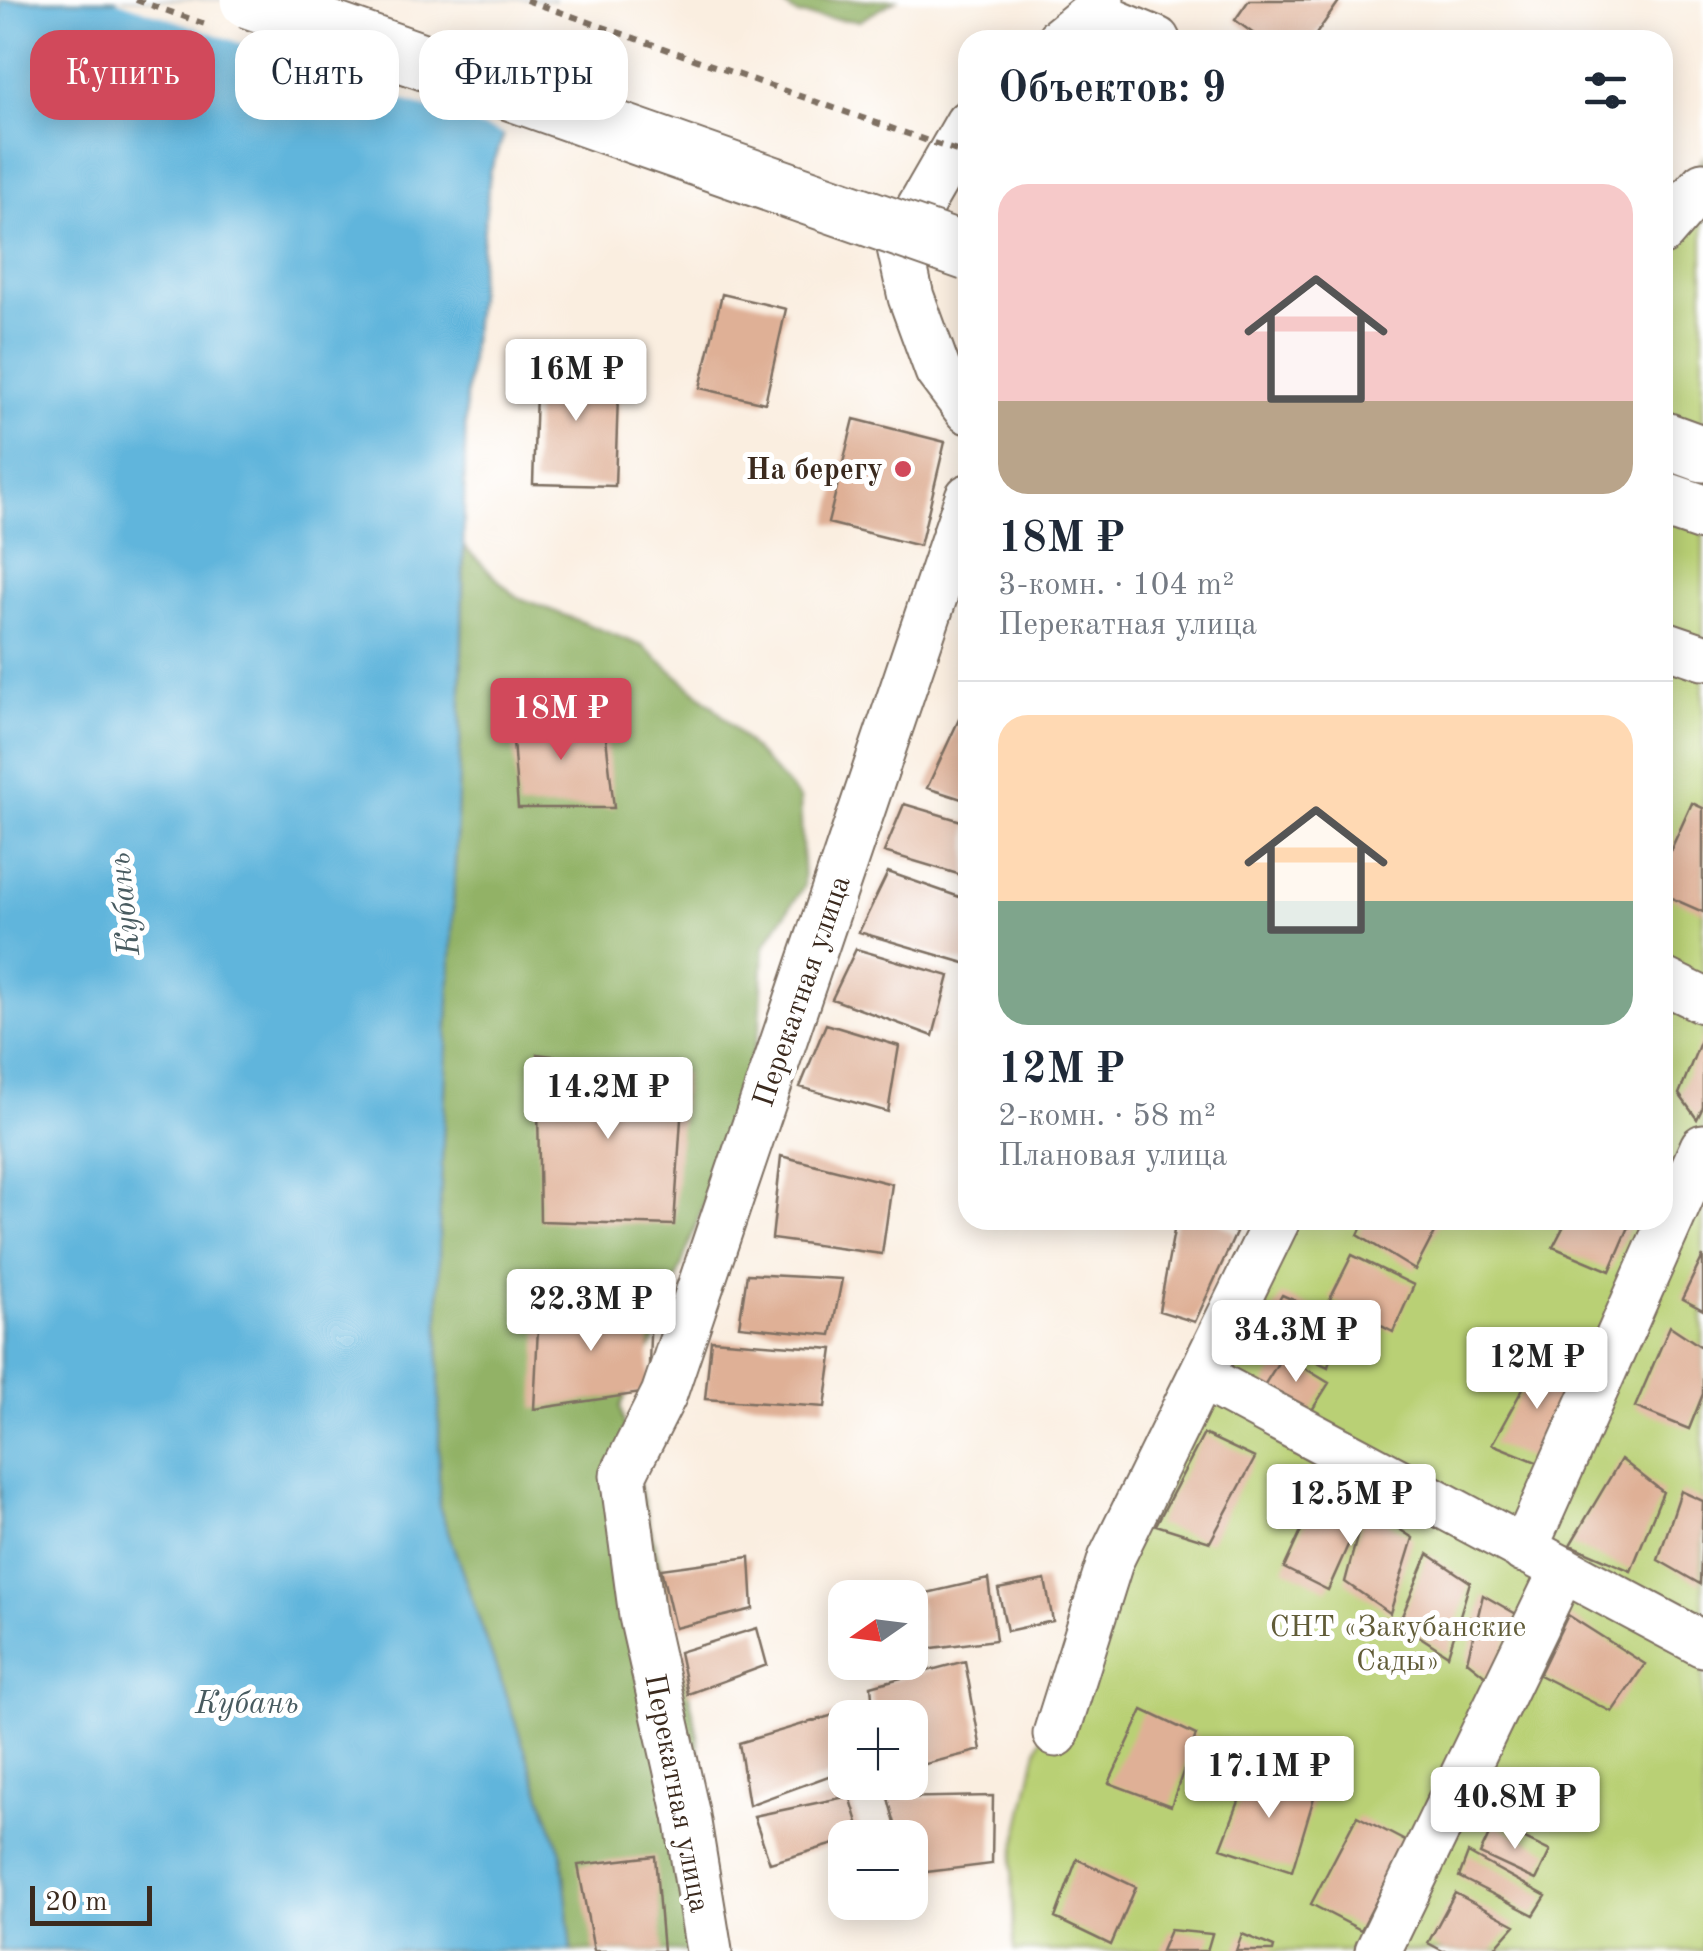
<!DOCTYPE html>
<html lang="ru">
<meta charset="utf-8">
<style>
:root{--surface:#fff;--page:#f6f6f7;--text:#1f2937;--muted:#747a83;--line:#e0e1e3;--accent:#d1495b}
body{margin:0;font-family:"Old Standard TT",serif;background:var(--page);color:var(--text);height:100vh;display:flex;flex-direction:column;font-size:38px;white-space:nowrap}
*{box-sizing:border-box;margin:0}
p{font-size:32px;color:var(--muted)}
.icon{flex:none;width:55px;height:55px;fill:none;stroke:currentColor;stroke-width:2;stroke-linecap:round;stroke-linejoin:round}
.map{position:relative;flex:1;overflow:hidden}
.panel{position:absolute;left:958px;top:30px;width:715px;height:1200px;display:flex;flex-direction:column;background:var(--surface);border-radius:30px;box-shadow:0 5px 25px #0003}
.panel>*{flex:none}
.hud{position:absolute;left:30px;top:30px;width:778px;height:90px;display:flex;gap:20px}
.needle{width:65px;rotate:256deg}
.buttons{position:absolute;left:828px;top:1580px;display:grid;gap:20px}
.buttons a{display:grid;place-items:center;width:100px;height:100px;border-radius:20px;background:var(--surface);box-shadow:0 5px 25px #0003;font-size:50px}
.scale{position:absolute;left:30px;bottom:25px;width:122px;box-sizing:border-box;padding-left:10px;border:5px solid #3b2a1e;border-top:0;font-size:28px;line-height:35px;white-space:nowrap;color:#3b2a1e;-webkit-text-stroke:8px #fff;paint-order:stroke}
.price{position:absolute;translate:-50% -85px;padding:0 22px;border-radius:10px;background:#fff;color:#222;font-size:32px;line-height:65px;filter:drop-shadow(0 2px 5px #0008)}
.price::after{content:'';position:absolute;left:50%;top:60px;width:30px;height:22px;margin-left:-15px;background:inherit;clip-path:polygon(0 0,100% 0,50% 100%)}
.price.selected{background:var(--accent);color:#fff}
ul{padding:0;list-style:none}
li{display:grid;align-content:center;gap:20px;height:530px;padding:0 40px}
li+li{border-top:2px solid var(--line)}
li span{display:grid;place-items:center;height:310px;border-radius:30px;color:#555}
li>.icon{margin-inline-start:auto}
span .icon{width:180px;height:180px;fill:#fffc;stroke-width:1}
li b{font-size:42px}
h2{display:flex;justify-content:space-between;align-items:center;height:120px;padding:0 40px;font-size:42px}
.tag{padding:0 35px;border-radius:30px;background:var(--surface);box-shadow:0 5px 25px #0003;font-size:35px;line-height:90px}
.tag.selected{background:var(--accent);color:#fff}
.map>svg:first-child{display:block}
.green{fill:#b9d075;stroke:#7a7d4a;stroke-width:2.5}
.forest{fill:#92b266;stroke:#666e42;stroke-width:2.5}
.water{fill:#60b5dc;stroke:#4e707d;stroke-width:2.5}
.pier{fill:#faeee0}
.building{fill:#dfb096}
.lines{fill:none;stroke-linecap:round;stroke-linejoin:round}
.street-casing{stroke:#7e6f62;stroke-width:49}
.highway-casing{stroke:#7e6f62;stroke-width:59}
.street{stroke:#fff;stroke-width:45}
.highway{stroke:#fff;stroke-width:55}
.highway-bridge-casing{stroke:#7e6f62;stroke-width:59;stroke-linecap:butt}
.path-bridge{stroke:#7e6f62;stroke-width:6;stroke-dasharray:8 8;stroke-linecap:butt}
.highway-bridge{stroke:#fff;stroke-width:55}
.poi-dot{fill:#d1495b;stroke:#fff;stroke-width:4}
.labels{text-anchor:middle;stroke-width:10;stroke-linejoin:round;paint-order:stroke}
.poi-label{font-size:30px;font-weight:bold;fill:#3b2a1e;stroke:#fff;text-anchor:end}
.street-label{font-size:30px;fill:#3b2a1e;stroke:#fff}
.park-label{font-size:30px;fill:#615c38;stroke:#fff}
.water-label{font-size:32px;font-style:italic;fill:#485b60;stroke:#fff}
</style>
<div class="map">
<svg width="1703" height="1951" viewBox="0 0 1703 1951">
<rect width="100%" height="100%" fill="#fff"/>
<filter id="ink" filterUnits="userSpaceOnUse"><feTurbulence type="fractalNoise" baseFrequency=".01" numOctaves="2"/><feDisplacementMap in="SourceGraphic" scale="20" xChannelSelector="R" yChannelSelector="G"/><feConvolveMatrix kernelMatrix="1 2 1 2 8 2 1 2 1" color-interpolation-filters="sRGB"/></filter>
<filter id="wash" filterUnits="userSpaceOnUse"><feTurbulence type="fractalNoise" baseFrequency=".0048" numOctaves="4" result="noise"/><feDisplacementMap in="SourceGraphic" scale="40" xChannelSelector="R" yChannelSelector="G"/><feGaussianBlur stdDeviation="2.25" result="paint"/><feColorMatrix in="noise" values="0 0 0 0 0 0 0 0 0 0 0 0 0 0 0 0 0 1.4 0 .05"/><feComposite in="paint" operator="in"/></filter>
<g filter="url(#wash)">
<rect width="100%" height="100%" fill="#faeee0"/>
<path class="green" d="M 1703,158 L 1703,1951 L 1014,1951 L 1012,1862 L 1038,1745 L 1263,1220 L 1662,1220 L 1662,224 Z"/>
<path class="forest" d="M 776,0 L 896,0 L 859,21 L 798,15 Z
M 464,547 L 515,596 L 643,646 L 715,708 L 800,799 L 804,886 L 764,946 L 760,1028 L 727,1138 L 656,1337 L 620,1407 L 670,1607 L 699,1740 L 692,1858 L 692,1951 L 572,1951 L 562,1855 L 439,1506 L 439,1231 L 460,748 Z"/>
<path class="water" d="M 0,0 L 554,0 L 490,172 L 466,398 L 460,748 L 439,1231 L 439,1506 L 562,1855 L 572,1951 L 0,1951 Z"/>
<path class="pier" d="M 116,0 L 550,0 L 558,3 L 508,136 Z"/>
<g id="blocks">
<path class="building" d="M 1249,0 L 1340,0 L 1312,40 L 1262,40 L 1235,20 Z
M 722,294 L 786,309 L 765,403 L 700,388 Z
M 537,361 L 619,364 L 615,486 L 533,484 Z
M 854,419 L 945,442 L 920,546 L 828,523 Z
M 511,713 L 604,720 L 614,808 L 518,808 Z
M 960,717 L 968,720 L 968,801 L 927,788 Z
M 1692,803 L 1703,808 L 1703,912 L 1662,894 L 1662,869 Z
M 904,804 L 968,823 L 968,877 L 884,852 Z
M 888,872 L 968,900 L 968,964 L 859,932 Z
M 856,949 L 949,976 L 933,1036 L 832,999 Z
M 826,1024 L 899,1046 L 888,1112 L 800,1087 Z
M 1703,1035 L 1703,1107 L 1697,1119 L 1679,1094 Z
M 537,1054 L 684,1073 L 674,1225 L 540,1221 Z
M 781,1156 L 892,1184 L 882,1254 L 772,1239 Z
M 1176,1220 L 1214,1220 L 1236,1233 L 1195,1322 L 1159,1311 Z
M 1365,1220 L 1441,1220 L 1415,1270 L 1358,1235 Z
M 1567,1220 L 1632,1220 L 1610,1271 L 1553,1247 Z
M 1352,1255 L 1414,1285 L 1393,1332 L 1330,1299 Z
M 1703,1256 L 1703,1310 L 1682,1299 Z
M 747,1274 L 842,1279 L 831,1335 L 739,1326 Z
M 1282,1295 L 1340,1321 L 1328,1367 L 1260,1335 Z
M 539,1307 L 651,1308 L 648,1392 L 534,1409 Z
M 1670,1326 L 1703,1348 L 1703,1394 L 1689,1429 L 1635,1407 Z
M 711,1340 L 833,1349 L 825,1407 L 705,1399 Z
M 1542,1354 L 1577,1380 L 1544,1465 L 1492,1444 Z
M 1283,1355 L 1329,1383 L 1309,1415 L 1263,1387 Z
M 1204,1434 L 1255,1458 L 1210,1542 L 1156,1525 Z
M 1621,1459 L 1663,1492 L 1631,1571 L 1570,1545 Z
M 1321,1487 L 1365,1507 L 1413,1538 L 1390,1613 L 1345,1582 L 1365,1507 L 1328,1590 L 1284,1568 Z
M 1681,1491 L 1703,1501 L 1700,1584 L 1658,1560 Z
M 1428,1554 L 1470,1582 L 1448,1655 L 1399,1623 Z
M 750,1557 L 753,1609 L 675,1628 L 661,1569 Z
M 988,1579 L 996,1640 L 924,1649 L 918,1595 Z
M 1045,1580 L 1053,1621 L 1007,1631 L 998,1589 Z
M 1483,1595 L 1518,1615 L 1492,1681 L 1467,1661 Z
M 1568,1615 L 1645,1664 L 1612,1712 L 1539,1675 Z
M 757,1628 L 767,1665 L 688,1694 L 679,1652 Z
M 965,1661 L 981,1750 L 910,1768 L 910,1718 L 874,1718 L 871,1686 Z
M 1143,1710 L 1196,1735 L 1171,1806 L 1109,1783 Z
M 847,1711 L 845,1770 L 749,1805 L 739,1743 Z
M 1251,1770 L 1315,1794 L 1292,1871 L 1221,1848 Z
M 850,1796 L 862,1836 L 845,1838 L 845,1841 L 770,1863 L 754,1816 Z
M 993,1796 L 992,1864 L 910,1874 L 910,1838 L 899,1838 L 888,1798 Z
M 1357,1816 L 1407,1842 L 1361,1930 L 1311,1904 Z
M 1494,1824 L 1550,1851 L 1536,1880 L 1480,1854 Z
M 1468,1853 L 1546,1896 L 1534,1915 L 1459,1877 Z
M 655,1856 L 663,1951 L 594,1951 L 578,1865 Z
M 1077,1859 L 1136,1887 L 1111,1945 L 1055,1918 Z
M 1455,1893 L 1515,1925 L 1492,1951 L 1443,1951 L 1428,1943 Z
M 1170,1930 L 1212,1934 L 1207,1951 L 1161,1951 Z
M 1242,1934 L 1274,1947 L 1273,1951 L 1236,1951 Z"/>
</g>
</g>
<g filter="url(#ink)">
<use href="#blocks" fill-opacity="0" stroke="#7e6f62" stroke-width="2.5"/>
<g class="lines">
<g class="street-casing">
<path id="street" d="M 1092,13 L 1157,40
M 1059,40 L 1092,13 L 1101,0
M 968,123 L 899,243 L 911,297 L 938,371 L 968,411
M 1662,232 L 1703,185
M 1662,643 L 1703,657
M 1662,980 L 1703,1000
M 1202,1377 L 1703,1644
M 1524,1550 L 1703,1147
M 1056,1734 L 1111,1559 L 1277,1220
M 709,1951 L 687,1816 L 642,1616 L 623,1475 L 664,1394 L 968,497
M 1378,1951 L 1563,1569"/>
</g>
<g class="highway-casing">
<path id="highway" d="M 1662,439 L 1703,454
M 1662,499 L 1703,513"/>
</g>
<use href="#street" class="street"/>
<use href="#highway" class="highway"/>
<g class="highway-bridge-casing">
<path id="highway-bridge" d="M 248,0 L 968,253"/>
</g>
<path class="path-bridge" d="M 136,0 L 211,26
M 526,0 L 968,155"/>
<use href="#highway-bridge" class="highway-bridge"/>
</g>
</g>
<circle class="poi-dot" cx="903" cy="469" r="10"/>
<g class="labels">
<g class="poi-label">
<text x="883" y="479">На берегу</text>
</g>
<g class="street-label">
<text transform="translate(801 991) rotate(-71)" y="10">Перекатная улица</text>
<text transform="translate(678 1793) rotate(79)" y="10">Перекатная улица</text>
</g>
<g class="park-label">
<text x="1398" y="1636">СНТ «Закубанские<tspan x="1398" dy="34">Сады»</tspan></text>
</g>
<g class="water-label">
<text transform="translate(123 904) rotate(-96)" y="11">Кубань</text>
<text x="247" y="1713">Кубань</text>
</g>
</g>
</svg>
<div class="buttons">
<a><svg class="needle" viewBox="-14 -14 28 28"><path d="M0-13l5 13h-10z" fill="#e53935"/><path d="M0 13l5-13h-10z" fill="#747a83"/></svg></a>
<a>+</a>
<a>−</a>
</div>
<div class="scale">20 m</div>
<b class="price" style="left:576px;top:424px">16M ₽</b>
<b class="price selected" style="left:561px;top:763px">18M ₽</b>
<b class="price" style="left:608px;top:1142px">14.2M ₽</b>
<b class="price" style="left:591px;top:1354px">22.3M ₽</b>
<b class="price" style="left:1296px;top:1385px">34.3M ₽</b>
<b class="price" style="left:1537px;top:1412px">12M ₽</b>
<b class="price" style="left:1351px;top:1549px">12.5M ₽</b>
<b class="price" style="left:1269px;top:1821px">17.1M ₽</b>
<b class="price" style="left:1515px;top:1852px">40.8M ₽</b>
<div class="hud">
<a class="tag selected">Купить</a>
<a class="tag">Снять</a>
<a class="tag">Фильтры</a>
</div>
<section class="panel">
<h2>Объектов: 9<svg class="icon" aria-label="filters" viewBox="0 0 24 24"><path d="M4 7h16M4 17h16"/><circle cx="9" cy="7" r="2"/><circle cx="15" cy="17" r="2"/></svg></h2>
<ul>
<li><span style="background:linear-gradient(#f6c9c9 70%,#b9a48a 0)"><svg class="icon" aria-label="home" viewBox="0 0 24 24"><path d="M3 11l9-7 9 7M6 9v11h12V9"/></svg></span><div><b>18M ₽</b><p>3-комн. · 104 m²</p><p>Перекатная улица</p></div></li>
<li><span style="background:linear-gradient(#ffd9b3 60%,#7fa58c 0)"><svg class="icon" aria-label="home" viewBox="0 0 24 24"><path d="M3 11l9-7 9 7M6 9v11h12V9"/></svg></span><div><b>12M ₽</b><p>2-комн. · 58 m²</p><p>Плановая улица</p></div></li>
</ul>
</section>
</div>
